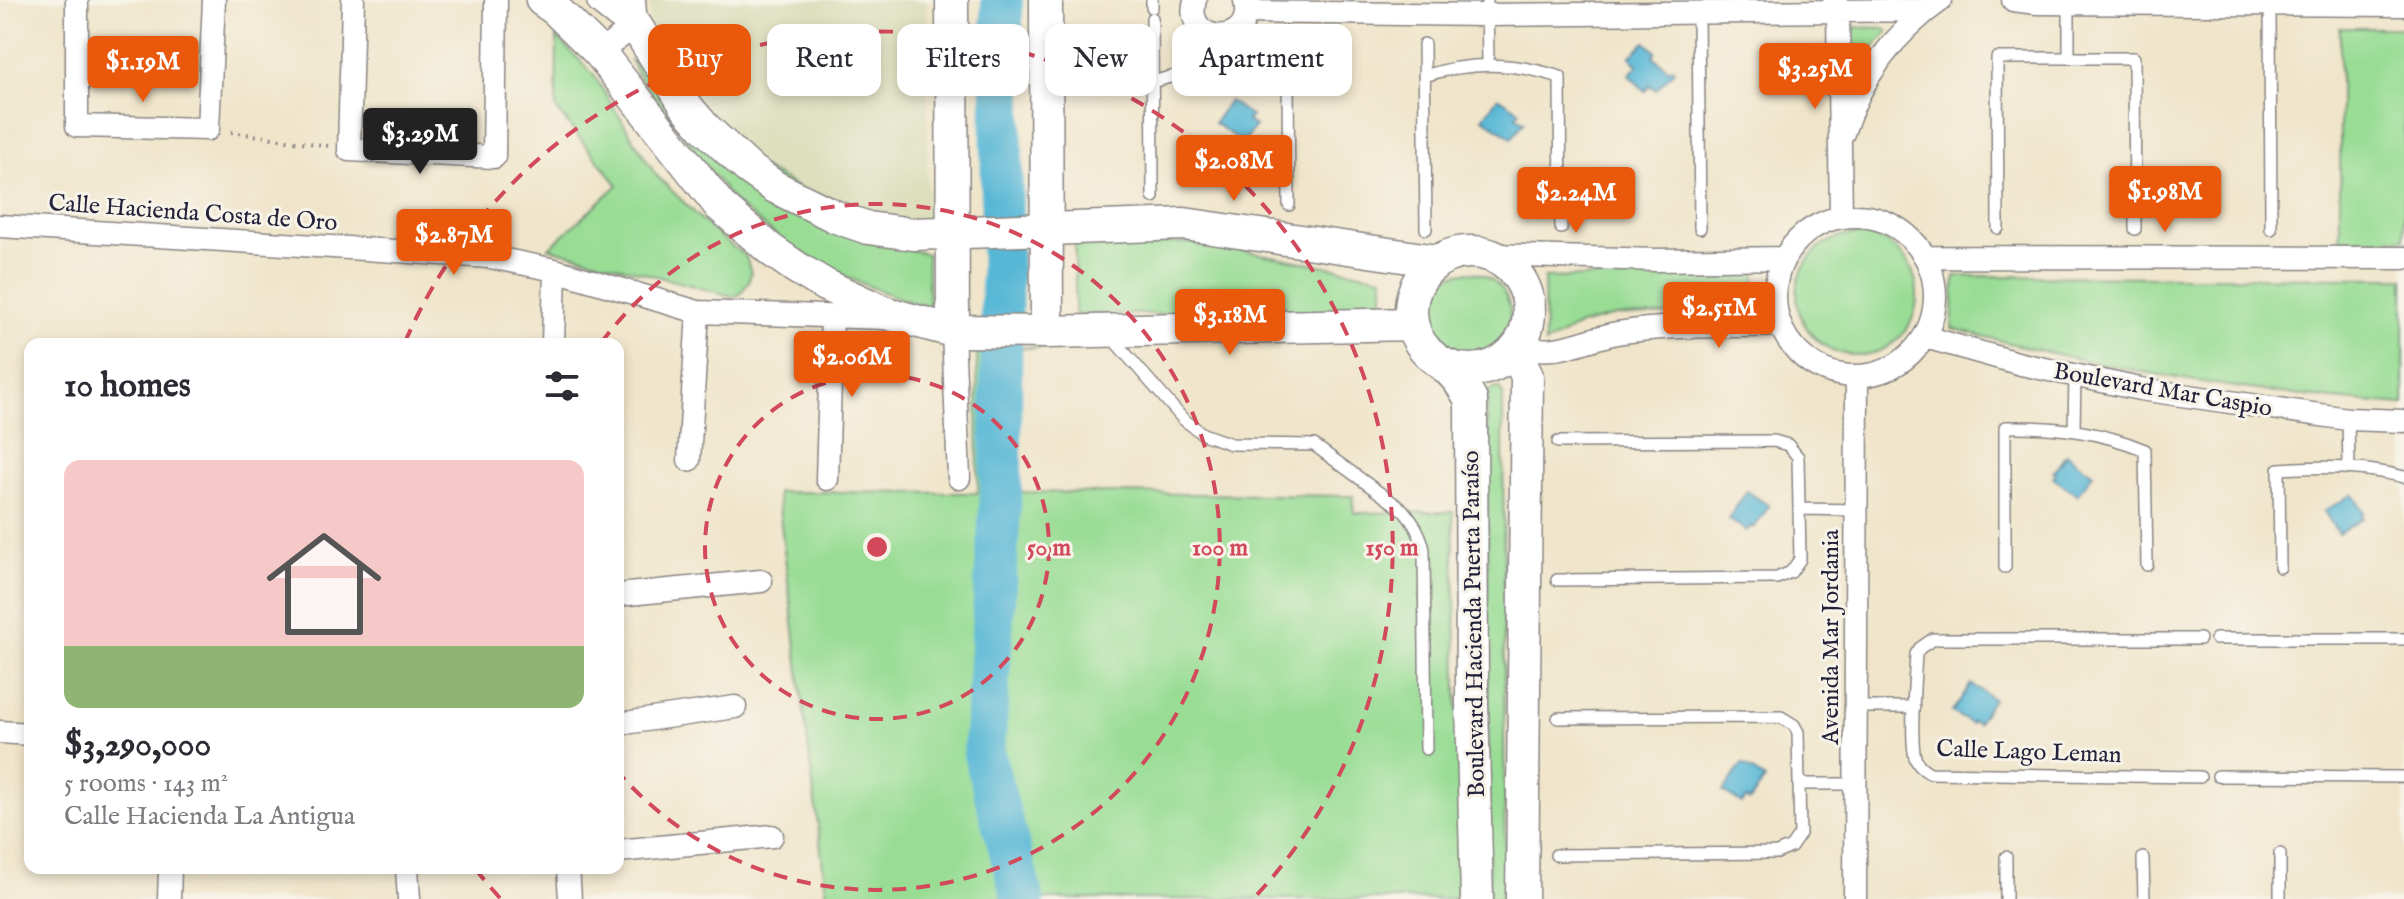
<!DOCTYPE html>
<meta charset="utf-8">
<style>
:root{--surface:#fff;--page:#f7f7f7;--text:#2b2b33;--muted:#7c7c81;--accent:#ea580c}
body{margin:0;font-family:"IM FELL English",serif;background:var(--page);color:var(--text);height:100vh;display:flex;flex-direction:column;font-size:30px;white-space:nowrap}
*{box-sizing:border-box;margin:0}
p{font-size:26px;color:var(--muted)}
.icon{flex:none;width:44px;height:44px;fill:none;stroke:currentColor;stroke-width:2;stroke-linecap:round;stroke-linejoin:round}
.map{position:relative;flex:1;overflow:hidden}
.drawer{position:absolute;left:24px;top:338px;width:600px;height:536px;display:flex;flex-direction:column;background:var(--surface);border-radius:16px;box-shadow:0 4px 12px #0003}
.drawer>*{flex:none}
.banner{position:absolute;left:648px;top:24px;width:760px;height:72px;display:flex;gap:16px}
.price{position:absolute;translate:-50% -68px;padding:0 18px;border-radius:8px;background:var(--accent);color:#fff;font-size:26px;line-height:52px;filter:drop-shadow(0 2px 4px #0008)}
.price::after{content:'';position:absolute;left:50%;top:48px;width:24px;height:18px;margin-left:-12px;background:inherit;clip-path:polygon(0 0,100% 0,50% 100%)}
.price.selected{background:#222;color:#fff}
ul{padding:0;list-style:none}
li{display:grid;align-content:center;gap:16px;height:424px;padding:0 40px}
li span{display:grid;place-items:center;height:248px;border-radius:16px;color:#555}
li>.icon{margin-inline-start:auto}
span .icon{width:144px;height:144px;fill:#fffc;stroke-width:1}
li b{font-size:34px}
h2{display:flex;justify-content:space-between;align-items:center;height:96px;padding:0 40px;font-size:34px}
.pill{padding:0 28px;border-radius:16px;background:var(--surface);box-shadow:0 4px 12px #0003;font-size:28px;line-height:72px}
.pill.selected{background:var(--accent);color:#fff}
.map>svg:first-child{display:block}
.built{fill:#dcdebc}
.green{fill:#99dd95;stroke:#5e8068;stroke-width:2}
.water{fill:#57b7d6;stroke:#3c6c88;stroke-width:2}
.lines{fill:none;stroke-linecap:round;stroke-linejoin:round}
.river{stroke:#57b7d6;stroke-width:42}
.lane-casing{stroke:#898482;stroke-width:14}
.street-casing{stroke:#898482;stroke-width:25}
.secondary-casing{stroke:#898482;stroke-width:35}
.path{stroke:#898482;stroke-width:4;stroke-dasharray:2 6;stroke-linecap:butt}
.lane{stroke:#fff;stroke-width:11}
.street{stroke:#fff;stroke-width:22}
.secondary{stroke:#fff;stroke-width:32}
.ring{fill:none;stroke:#d1495b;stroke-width:4;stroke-dasharray:14 10}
.labels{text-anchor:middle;stroke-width:6;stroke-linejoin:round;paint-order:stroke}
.street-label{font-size:24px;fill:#22223b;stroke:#f7f3e8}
.centre{fill:#d1495b;stroke:#f7f3e8;stroke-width:4}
.ring-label{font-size:24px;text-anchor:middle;font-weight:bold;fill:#d1495b;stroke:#f7f3e8;stroke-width:6;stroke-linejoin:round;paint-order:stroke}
</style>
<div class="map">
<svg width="2404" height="899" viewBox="0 0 2404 899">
<rect width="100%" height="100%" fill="#f7f3e8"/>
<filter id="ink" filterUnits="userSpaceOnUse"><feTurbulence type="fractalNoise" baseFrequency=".0125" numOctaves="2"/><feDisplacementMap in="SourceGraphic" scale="16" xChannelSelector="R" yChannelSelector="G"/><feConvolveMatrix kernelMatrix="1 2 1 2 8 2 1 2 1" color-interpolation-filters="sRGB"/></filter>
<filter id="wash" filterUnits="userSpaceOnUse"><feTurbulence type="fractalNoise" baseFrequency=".006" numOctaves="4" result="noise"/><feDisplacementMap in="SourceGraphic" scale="32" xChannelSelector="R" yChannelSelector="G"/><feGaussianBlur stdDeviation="1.8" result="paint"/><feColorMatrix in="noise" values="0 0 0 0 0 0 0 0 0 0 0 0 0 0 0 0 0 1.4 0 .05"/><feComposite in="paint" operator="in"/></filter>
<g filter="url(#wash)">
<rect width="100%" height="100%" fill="#f0e5ca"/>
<path class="built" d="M 649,0 L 927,0 L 928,223 L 855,213 L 790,185 L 746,149 L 701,101 L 649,31 Z"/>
<path class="green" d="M 1847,27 L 1885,28 L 1888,32 L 1863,59 L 1854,87 L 1850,88 Z
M 2340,28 L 2404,28 L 2404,239 L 2340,239 Z
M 557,37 L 593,74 L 656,175 L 712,230 L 746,257 L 751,273 L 749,281 L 741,293 L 735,297 L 549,248 L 618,185 L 556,109 Z
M 630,60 L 643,66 L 685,123 L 903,248 L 927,254 L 929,307 L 898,298 L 838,274 L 784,242 L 734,202 L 640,79 Z
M1797 295a60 60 0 1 1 120 0a60 60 0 1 1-120 0Z
M 1075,243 L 1202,243 L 1383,277 L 1383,314 L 1075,314 Z
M1426 314a42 42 0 1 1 84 0a42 42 0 1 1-84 0Z
M 1756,273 L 1756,312 L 1615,316 L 1580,325 L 1545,344 L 1544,278 Z
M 1955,276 L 2404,278 L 2404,405 C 2251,394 2100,369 1952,328 Z
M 1079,347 L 1019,348 L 1021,492 L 1353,496 L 1354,513 L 1453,512 L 1462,899 L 827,899 L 777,492 L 978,493 L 977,348 Z
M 1494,388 L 1498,388 L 1503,394 L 1505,899 L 1489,899 L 1487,395 L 1488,392 Z"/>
<path class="water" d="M 1645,42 L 1656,52 L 1653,56 L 1669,70 L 1672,67 L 1675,70 L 1656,90 L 1650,85 L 1645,91 L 1629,75 L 1638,65 L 1630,57 Z
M 1498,97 L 1520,111 L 1516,116 L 1524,122 L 1512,138 L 1483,118 Z
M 1229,101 L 1251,116 L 1247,121 L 1255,126 L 1243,143 L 1214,123 Z
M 2066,454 L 2093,474 L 2077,495 L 2053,478 L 2055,474 L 2053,472 Z
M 1747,491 L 1769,506 L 1754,528 L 1750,526 L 1747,531 L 1728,519 Z
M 2353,494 L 2364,513 L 2361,515 L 2363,518 L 2338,534 L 2324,511 Z
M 1971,684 L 1993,699 L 1977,724 L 1973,721 L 1971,724 L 1952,712 Z
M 1742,764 L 1765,779 L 1750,801 L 1746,799 L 1742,804 L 1723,792 Z"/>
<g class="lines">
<path class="river" d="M 1002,0 L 1001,492 L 984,754 L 1023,899"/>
</g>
</g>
<g filter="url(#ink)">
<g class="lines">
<g class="lane-casing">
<path id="lane" d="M 1152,0 L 1152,7
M 1487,0 L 1488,64
M 2069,3 L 2069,58
M 2270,4 L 2271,229
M 1698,14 L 1700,228
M 1152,18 L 1153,197
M 1217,36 L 1218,70
M 1424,44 L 1426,229
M 1424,76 C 1471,61 1513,62 1560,77 L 1561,228
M 1152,82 C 1199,68 1241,68 1288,83 L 1289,205
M 1998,228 L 1997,58 L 2134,58 L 2135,229
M 1112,338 L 1183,419 L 1203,434 L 1231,444 L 1314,445 L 1403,510 C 1414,523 1421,534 1424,550 L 1426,749
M 2348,419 L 2349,468
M 2074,429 L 2075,375
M 1800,509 L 1856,510
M 2005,567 L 2005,427 C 2054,426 2099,431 2145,450 L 2147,565
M 2280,567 L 2279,469 C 2321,466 2363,466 2404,477
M 1557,580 L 1777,578 L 1791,572 L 1800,559 L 1798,457 L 1788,445 L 1774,441 L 1558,442
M 2216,639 L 2404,639
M 1857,707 L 1914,707
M 2218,776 L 2404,777
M 2200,777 L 1930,773 C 1924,770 1919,766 1916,760 C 1909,744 1915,675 1916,654 L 1920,648 L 1933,639 L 2200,639
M 1800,784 L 1856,784
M 2280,854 L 2280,899
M 1556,855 L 1777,853 L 1791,847 L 1800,834 L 1798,732 L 1794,725 L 1781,717 L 1558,718
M 2006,857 L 2006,899
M 2143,858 L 2144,899"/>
</g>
<g class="street-casing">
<path id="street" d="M 77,0 L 77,126 L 208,129 L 214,0
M 353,0 L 349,150 L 494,157 L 496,0
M 1195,0 C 1182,46 1256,48 1245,1
M 1835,0 L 1838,12 L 1841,217
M 2013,0 L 2037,3 L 2404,5
M 1247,12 L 1487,15 L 1926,10
M 599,52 L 636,26 L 634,0
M 1843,133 C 1860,79 1895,32 1941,0
M1775 296a80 80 0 1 1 160 0a80 80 0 1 1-160 0Z
M 0,226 L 490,257 L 555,270 L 698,312 L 886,318
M 1494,255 L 1657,260 L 1784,258
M 1925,257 L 2404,258
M 953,331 L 959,478
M 1925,337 L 2021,364 L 2140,389 L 2348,419 L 2404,421
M 553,344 L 555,270
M 1520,346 C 1557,357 1581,340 1617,333 C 1670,324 1727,327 1780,325
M 689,460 L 698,312
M 827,479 L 832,318
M 618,595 L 761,581
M 618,724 L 735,707
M 0,732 L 30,734
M 618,851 L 772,836
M 407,868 L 409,899
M 568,868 L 570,899
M 169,899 L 170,868
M 1855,899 L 1857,376"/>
</g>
<g class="secondary-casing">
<path id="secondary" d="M 542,0 L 555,9 L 599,52 L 720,206 L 771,250 L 797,268 L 825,285 L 886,313 L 953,331 L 1047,332 L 1412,324
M 603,0 L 636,26 L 686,106 L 705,128 L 747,167 L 775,187 L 836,217 L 868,228 L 913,234 L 1184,224 L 1437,261
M 952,0 L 953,331
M 1046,0 L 1047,332
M1411 311a59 59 0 1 1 118 0a59 59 0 1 1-118 0Z
M 1515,352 L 1527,376 L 1522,899
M 1438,361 C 1453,371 1462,384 1471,400 L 1472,704 L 1477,899"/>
</g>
<path class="path" d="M 231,132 L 329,146"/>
<use href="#lane" class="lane"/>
<use href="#street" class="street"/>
<use href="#secondary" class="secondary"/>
</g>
</g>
<g class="ring">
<circle cx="877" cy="547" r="172"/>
<path d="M601 343A343 343 0 1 1 618 772"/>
<path d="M500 898A515 515 0 0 1 477 871M405 342A515 515 0 1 1 1254 898"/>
</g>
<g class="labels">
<g class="street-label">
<text transform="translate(193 212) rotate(4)" y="8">Calle Hacienda Costa de Oro</text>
<text transform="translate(2163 389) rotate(10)" y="8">Boulevard Mar Caspio</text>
<text transform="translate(1473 624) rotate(-91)" y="8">Boulevard Hacienda Puerta Paraíso</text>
<text transform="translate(1830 637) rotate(-90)" y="8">Avenida Mar Jordania</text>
<text transform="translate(2029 751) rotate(2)" y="8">Calle Lago Leman</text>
</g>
</g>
<circle cx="877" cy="547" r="12" class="centre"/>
<g class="ring-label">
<text x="1049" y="555">50 m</text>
<text x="1220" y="555">100 m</text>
<text x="1392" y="555">150 m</text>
</g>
</svg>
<b class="price" style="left:143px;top:104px">$1.19M</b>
<b class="price" style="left:1815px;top:111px">$3.25M</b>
<b class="price selected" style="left:420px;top:176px">$3.29M</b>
<b class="price" style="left:1234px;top:203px">$2.08M</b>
<b class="price" style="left:2165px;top:234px">$1.98M</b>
<b class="price" style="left:1576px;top:235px">$2.24M</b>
<b class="price" style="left:454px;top:277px">$2.87M</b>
<b class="price" style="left:1719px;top:350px">$2.51M</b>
<b class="price" style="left:1230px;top:357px">$3.18M</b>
<b class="price" style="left:852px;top:399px">$2.06M</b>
<div class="banner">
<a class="pill selected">Buy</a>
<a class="pill">Rent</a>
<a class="pill">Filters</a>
<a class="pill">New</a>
<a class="pill">Apartment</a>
</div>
<section class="drawer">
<h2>10 homes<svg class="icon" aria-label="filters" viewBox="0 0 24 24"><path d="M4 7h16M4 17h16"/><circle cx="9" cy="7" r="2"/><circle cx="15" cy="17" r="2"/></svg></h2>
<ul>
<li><span style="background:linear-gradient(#f6c9c9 75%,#8fb573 0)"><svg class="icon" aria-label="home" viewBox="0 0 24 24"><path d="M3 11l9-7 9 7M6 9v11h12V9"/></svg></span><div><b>$3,290,000</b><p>5 rooms · 143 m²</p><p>Calle Hacienda La Antigua</p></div></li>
</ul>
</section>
</div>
